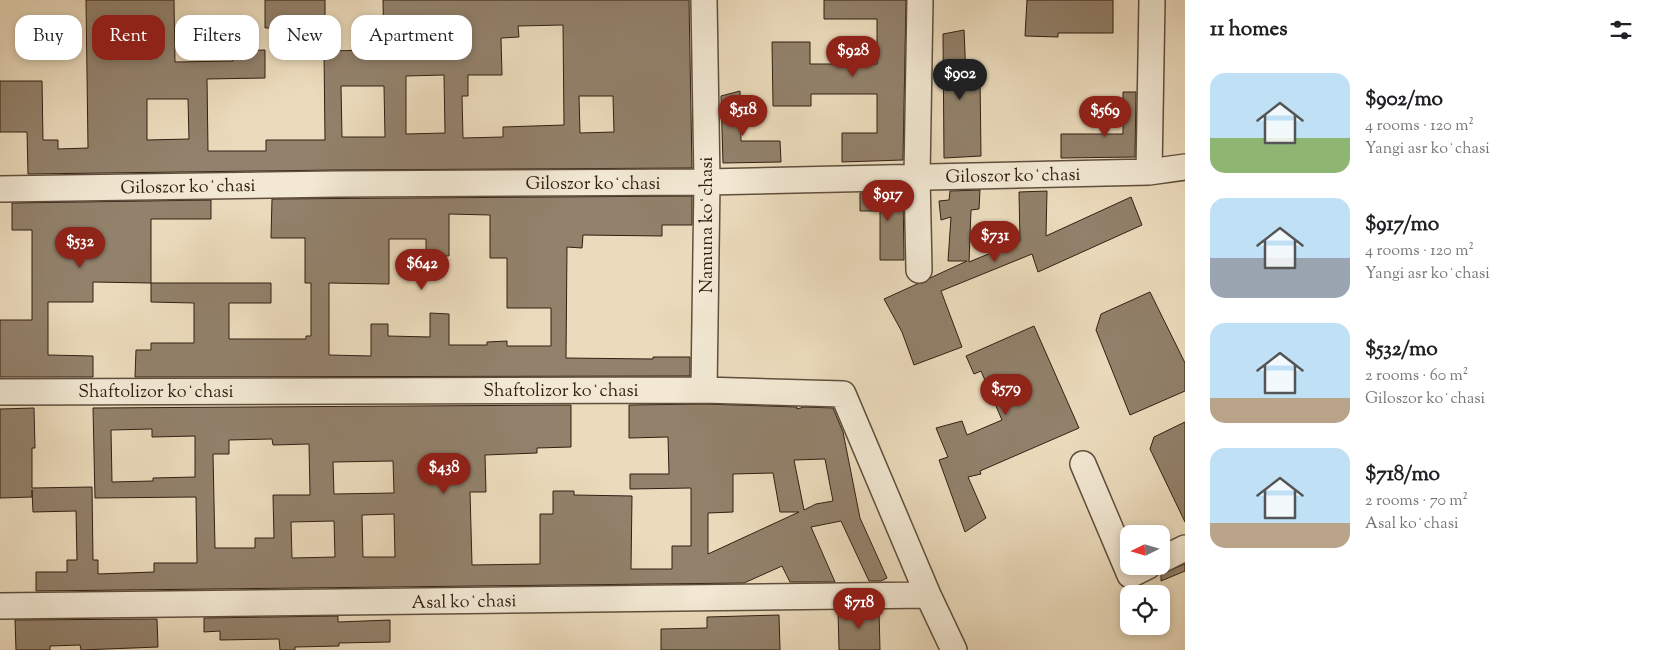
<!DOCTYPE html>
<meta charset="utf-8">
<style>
:root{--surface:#fff;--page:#f6f6f6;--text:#202124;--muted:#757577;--accent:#8f2418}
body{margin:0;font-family:"Sorts Mill Goudy",serif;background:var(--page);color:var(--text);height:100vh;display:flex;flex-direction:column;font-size:19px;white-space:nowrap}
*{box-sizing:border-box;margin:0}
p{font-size:16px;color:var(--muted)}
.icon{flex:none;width:28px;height:28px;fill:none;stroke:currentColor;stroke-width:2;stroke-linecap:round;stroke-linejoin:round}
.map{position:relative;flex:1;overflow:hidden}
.drawer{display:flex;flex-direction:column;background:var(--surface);width:475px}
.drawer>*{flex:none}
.hud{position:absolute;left:15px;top:15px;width:475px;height:45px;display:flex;gap:10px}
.needle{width:32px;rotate:265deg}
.fabs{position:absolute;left:1120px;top:525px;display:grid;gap:10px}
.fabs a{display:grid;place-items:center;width:50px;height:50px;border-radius:10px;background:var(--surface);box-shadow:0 2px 8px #0003;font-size:25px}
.price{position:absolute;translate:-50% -42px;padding:0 11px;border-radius:18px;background:var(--accent);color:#fff;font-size:16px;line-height:32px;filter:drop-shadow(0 1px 2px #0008)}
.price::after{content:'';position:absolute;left:50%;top:30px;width:15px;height:11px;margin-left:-8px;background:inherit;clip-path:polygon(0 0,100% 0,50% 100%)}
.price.selected{background:#222;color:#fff}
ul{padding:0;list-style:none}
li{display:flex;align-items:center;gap:15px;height:125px;padding:0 25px}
li span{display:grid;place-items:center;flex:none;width:140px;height:100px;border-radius:15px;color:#555}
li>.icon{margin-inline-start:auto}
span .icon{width:60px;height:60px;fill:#fffc;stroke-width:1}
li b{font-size:21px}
h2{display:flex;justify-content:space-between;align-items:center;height:60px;padding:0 25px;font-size:21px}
.pill{padding:0 18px;border-radius:15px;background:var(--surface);box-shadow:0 2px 8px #0003;font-size:18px;line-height:45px}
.pill.selected{background:var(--accent);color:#fff}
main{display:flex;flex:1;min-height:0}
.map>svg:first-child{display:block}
.building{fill:#92816b;stroke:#312013;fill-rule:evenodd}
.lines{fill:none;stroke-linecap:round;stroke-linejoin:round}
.minor-casing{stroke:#604f3d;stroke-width:28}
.minor{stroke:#f2e8d3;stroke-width:25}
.labels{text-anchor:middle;stroke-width:4;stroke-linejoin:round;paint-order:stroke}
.street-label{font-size:18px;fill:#312013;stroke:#f2e8d3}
</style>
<main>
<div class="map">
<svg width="1185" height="650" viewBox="0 0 1185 650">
<rect width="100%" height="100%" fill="#ebdbbc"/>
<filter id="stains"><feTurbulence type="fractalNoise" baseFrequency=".004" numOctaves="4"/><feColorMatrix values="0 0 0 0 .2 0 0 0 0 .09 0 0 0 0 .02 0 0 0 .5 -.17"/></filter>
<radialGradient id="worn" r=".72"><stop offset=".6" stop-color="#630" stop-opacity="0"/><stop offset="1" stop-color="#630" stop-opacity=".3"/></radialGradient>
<path class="building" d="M 86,0 L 174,0 L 175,62 L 233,61 L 233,51 L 265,50 L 265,78 L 207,79 L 208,151 L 266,151 L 266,140 L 325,140 L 324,51 L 384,50 L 383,0 L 689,0 L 692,168 L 337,170 L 28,174 L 27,132 L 0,132 L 0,81 L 42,81 L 43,140 L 58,140 L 58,149 L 88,148 ZM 563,25 L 564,125 L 503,127 L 503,137 L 463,138 L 462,96 L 468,96 L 468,75 L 502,75 L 501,38 L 519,37 L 518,26 ZM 444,75 L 445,133 L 406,134 L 406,76 ZM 341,86 L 384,86 L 385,137 L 342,137 ZM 579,96 L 613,96 L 614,132 L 580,133 ZM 147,99 L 188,99 L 189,139 L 147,140 Z
M 265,0 L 325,0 L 325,39 L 309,39 L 309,27 L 265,28 Z
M 824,0 L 906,0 L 903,160 L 842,162 L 842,133 L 877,133 L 877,94 L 811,94 L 811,106 L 773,106 L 772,42 L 810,42 L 810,64 L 877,64 L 877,19 L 824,19 Z
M 1027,0 L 1113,0 L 1113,33 L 1058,33 L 1058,37 L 1025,36 Z
M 964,30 L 966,76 L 980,77 L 981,156 L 944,158 L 943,34 Z
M 740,91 L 741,141 L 780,141 L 781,162 L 723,163 L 721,96 Z
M 1123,92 L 1136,92 L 1135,157 L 1061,158 L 1061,134 L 1123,134 Z
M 980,190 L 979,209 L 971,210 L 969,262 L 1020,241 L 1019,192 L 1047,191 L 1046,236 L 1131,197 L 1142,225 L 1038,272 L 1032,254 L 941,291 L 962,347 L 914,365 L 902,332 L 884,299 L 917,284 L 926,282 L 930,278 L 967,261 L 948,261 L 951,217 L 941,220 L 939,201 L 949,200 L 950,191 Z
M 903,192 L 904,260 L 880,260 L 880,211 L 860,211 L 860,193 Z
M 692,196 L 692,225 L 662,225 L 662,236 L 583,235 L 582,248 L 567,247 L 566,358 L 653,359 L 653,357 L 690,357 L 690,376 L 135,377 L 136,350 L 151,350 L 151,343 L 194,343 L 194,303 L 151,302 L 151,283 L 271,283 L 271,303 L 229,303 L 229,339 L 306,339 L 306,336 L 311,336 L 311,283 L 305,283 L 305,238 L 271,238 L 272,199 ZM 449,214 L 490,215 L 490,258 L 507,258 L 507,308 L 551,308 L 551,346 L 507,346 L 507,341 L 487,342 L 487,345 L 449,345 L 449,314 L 430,313 L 430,337 L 388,336 L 388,324 L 371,324 L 371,356 L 329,355 L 329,283 L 389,284 L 389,239 L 426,239 L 426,256 L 449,256 Z
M 211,200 L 211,219 L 151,219 L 151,283 L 93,282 L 93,302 L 48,302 L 48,355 L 93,356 L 93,377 L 0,377 L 0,320 L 32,320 L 32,230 L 12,230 L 12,203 Z
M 1150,292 L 1185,363 L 1185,391 L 1130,415 L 1096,330 L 1101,314 Z
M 1034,326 L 1079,428 L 980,471 L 981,474 L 968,477 L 986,518 L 965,532 L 939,460 L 948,457 L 936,428 L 962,421 L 967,435 L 1002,420 L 981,371 L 974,374 L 966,356 Z
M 704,404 L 797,407 L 797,409 L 804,407 L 833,408 L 843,432 L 860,518 L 887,578 L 881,581 L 869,581 L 841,521 L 811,527 L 835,582 L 790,582 L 782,566 L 744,583 L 36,591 L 36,572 L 67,572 L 67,560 L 77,560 L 76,511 L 33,512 L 32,490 L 32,497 L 0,498 L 0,409 L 34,408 L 35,448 L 32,448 L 32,488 L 92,487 L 93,560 L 98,560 L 98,574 L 154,572 L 154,563 L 197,563 L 196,497 L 95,498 L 93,408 L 571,405 L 571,447 L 537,448 L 537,453 L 485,455 L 486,492 L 470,492 L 472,565 L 540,564 L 540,514 L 553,514 L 553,491 L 574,491 L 574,495 L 632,496 L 631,569 L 672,569 L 672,546 L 691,546 L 691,488 L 630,489 L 630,474 L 669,474 L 668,437 L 629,438 L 629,405 ZM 152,429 L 152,437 L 195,436 L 195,477 L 153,478 L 153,481 L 112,482 L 111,430 ZM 272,439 L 273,445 L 309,444 L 310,495 L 273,495 L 274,538 L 255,538 L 255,548 L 215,548 L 213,454 L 229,454 L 229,440 ZM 825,459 L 833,501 L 816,504 L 804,510 L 794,460 ZM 393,461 L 394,493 L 334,494 L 333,462 ZM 773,473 L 780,512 L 799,512 L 708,554 L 708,513 L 733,512 L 733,474 ZM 394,514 L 395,557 L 363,557 L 362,515 ZM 334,521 L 335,557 L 292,558 L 291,522 Z
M 1185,422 L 1185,522 L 1150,449 L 1154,437 Z
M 1185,564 L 1185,571 L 1161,581 L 1161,574 Z
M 838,610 L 879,610 L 880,650 L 839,650 Z
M 779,615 L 780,650 L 661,650 L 661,629 L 707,628 L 707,617 Z
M 338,616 L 338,622 L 390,620 L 390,642 L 339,643 L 339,646 L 295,647 L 295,650 L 280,650 L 279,639 L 220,640 L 220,631 L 204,632 L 204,618 Z
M 157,619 L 158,647 L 81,650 L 80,645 L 50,646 L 50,650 L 16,650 L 15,620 Z"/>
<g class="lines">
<g class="minor-casing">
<path id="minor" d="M 704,0 L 707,182 L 704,390
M 1149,172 L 1152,0
M 0,189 L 337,184 L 707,182 L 1149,172 L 1185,167
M 919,270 L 917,176 L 920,0
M 0,392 L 704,390 L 843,394 L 928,595 L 954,650
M 1083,464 L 1130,575 L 1148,566
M 1161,560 L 1185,548
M 0,606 L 928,595"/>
</g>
<use href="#minor" class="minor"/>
</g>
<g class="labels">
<g class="street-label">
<text transform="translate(1013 175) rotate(-1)" y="6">Giloszor koʻchasi</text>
<text x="593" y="189">Giloszor koʻchasi</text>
<text transform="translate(188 186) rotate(-1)" y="6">Giloszor koʻchasi</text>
<text transform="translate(706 225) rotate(-90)" y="6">Namuna koʻchasi</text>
<text x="561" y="396">Shaftolizor koʻchasi</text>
<text x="156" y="397">Shaftolizor koʻchasi</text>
<text transform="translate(464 601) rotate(-1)" y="6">Asal koʻchasi</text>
</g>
</g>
<rect width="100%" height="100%" filter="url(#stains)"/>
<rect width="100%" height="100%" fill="url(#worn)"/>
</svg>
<div class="fabs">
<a><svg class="needle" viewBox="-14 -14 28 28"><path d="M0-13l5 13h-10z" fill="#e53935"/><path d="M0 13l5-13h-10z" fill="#757577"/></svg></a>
<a><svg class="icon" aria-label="locate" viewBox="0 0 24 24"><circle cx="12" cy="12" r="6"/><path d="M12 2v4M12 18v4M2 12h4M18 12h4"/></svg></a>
</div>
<b class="price" style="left:853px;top:78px">$928</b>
<b class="price selected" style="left:960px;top:101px">$902</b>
<b class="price" style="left:743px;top:137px">$518</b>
<b class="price" style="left:1105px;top:138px">$569</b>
<b class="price" style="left:888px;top:222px">$917</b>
<b class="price" style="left:995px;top:263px">$731</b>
<b class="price" style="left:80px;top:269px">$532</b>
<b class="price" style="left:422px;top:291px">$642</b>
<b class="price" style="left:1006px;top:416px">$579</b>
<b class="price" style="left:444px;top:495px">$438</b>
<b class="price" style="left:859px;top:630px">$718</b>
<div class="hud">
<a class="pill">Buy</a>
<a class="pill selected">Rent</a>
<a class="pill">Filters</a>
<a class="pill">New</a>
<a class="pill">Apartment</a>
</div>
</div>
<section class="drawer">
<h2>11 homes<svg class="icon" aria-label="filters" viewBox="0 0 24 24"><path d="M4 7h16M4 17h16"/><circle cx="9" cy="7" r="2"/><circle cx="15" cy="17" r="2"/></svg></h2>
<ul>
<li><span style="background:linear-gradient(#bfe0f5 65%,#8fb573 0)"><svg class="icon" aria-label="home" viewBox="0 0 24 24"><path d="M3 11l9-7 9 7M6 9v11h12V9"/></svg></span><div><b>$902/mo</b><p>4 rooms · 120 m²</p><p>Yangi asr koʻchasi</p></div></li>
<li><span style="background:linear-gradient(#bfe0f5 60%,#9aa5b1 0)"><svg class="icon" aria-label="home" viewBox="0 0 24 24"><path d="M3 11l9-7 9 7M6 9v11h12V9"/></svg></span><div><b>$917/mo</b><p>4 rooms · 120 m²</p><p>Yangi asr koʻchasi</p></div></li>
<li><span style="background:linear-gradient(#bfe0f5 75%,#b9a48a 0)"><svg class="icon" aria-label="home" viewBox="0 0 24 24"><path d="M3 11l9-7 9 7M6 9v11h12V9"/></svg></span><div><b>$532/mo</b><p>2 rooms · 60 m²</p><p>Giloszor koʻchasi</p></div></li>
<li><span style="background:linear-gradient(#bfe0f5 75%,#b9a48a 0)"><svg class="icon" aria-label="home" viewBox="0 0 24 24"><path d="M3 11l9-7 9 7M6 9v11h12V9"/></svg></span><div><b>$718/mo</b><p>2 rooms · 70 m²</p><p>Asal koʻchasi</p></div></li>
</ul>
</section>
</main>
